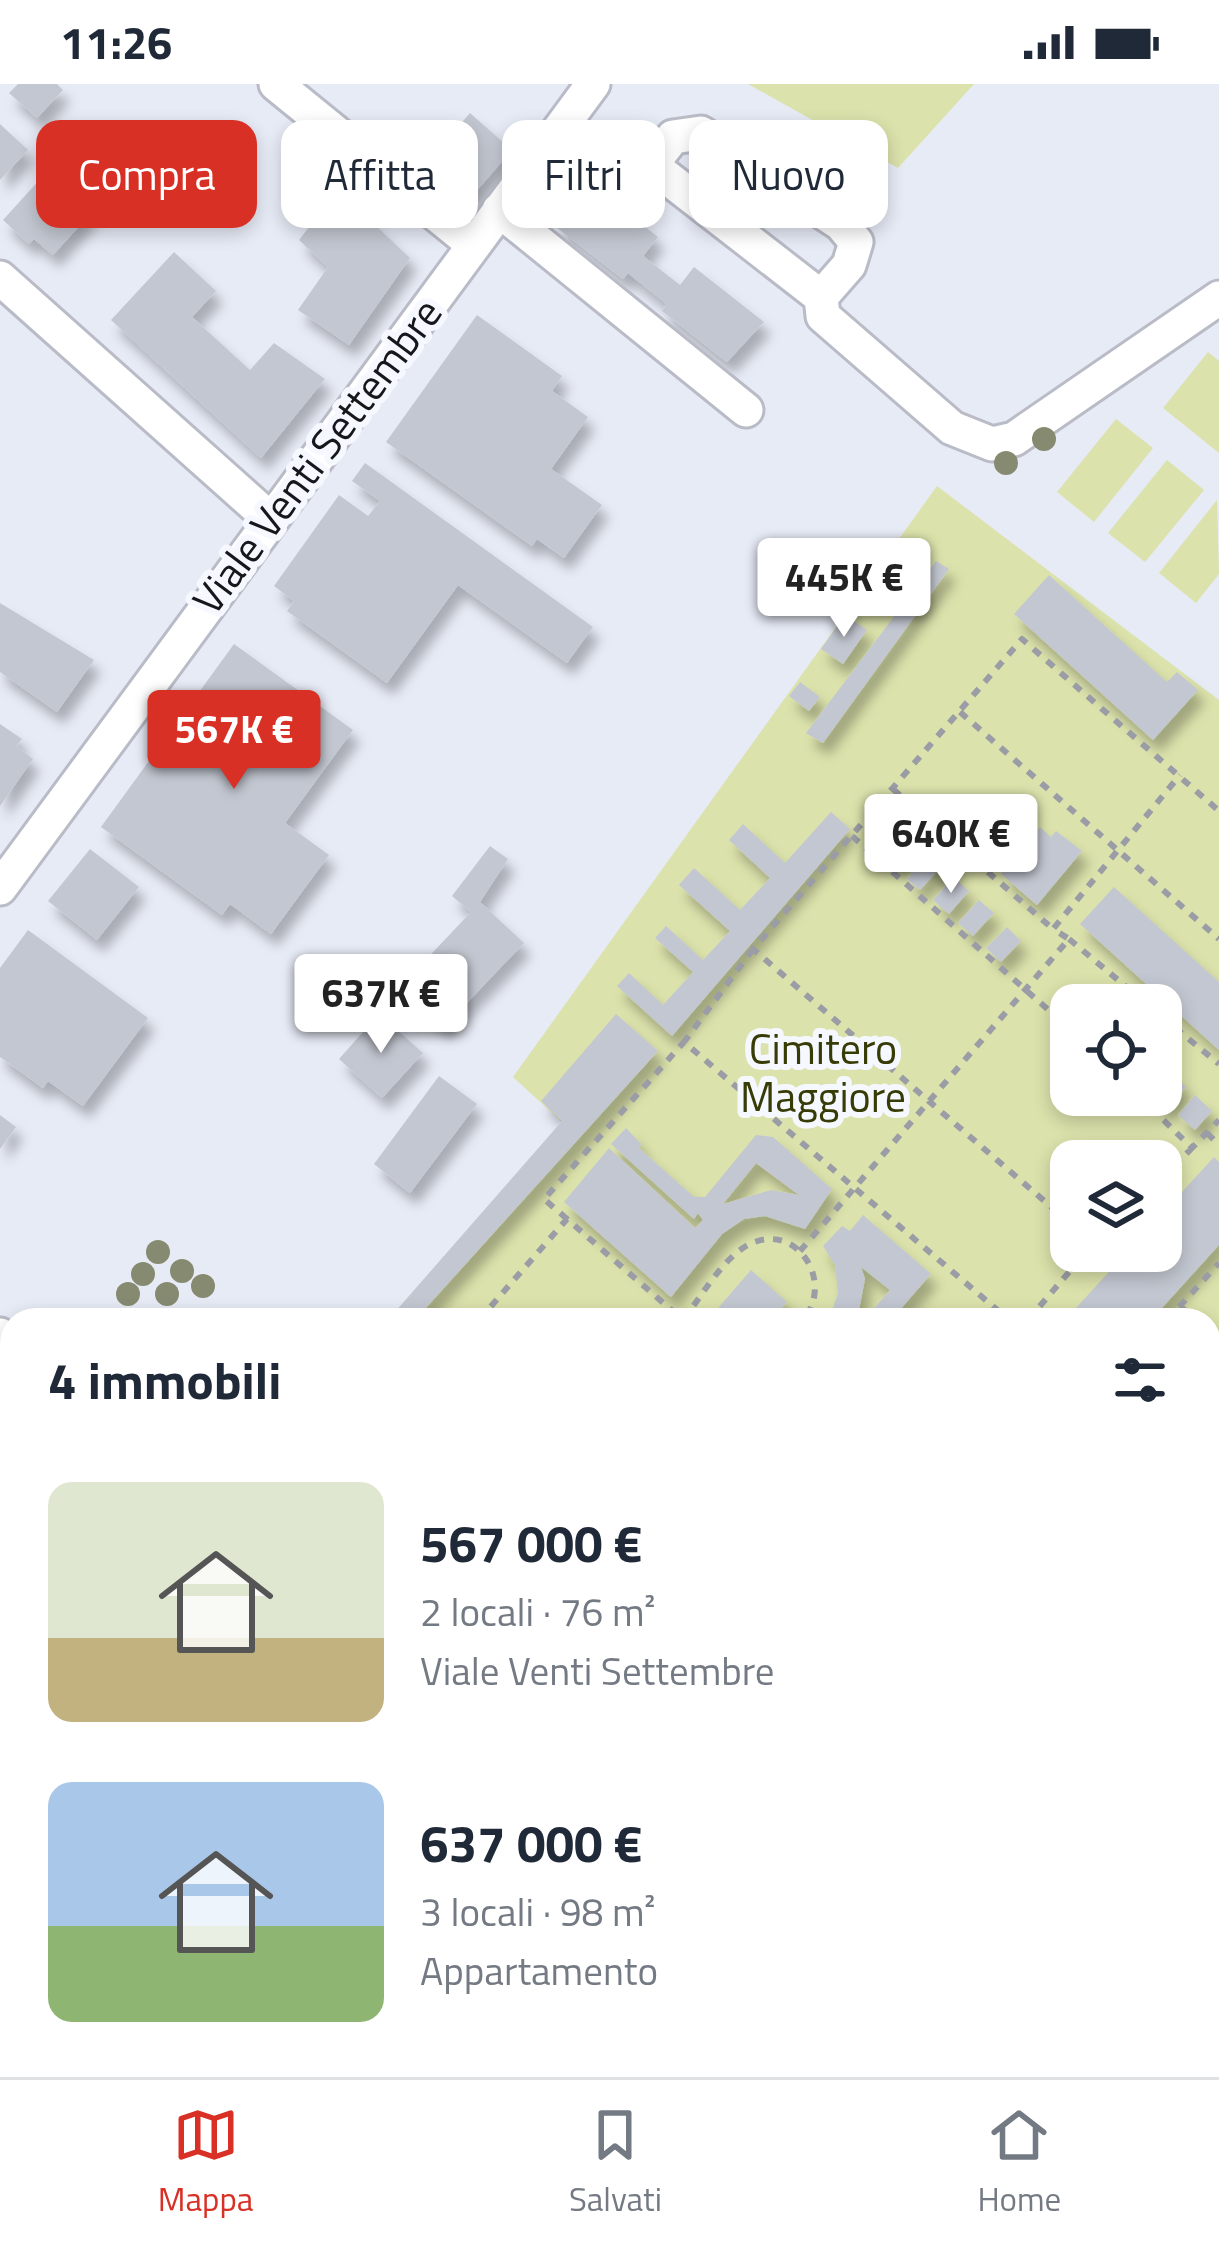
<!DOCTYPE html>
<html lang="it">
<meta charset="utf-8">
<style>
:root{--surface:#fff;--page:#f2f2f3;--text:#1f2937;--muted:#747a83;--line:#e0e1e3;--accent:#d93025}
body{margin:0;font-family:"Titillium Web",sans-serif;background:var(--page);color:var(--text);height:100vh;display:flex;flex-direction:column;font-size:45px;white-space:nowrap}
*{box-sizing:border-box;margin:0}
p{font-size:39px;color:var(--muted)}
.icon{flex:none;width:66px;height:66px;fill:none;stroke:currentColor;stroke-width:2;stroke-linecap:round;stroke-linejoin:round}
.map{position:relative;flex:1;overflow:hidden}
.details{position:absolute;left:0px;top:1224px;width:1221px;height:771px;display:flex;flex-direction:column;background:var(--surface);border-radius:36px 36px 0 0;box-shadow:0 6px 18px #0003}
.details>*{flex:none}
.banner{position:absolute;left:36px;top:36px;width:1149px;height:108px;display:flex;gap:24px}
.fabs{position:absolute;left:1050px;top:900px;display:grid;gap:24px}
.fabs a{display:grid;place-items:center;width:132px;height:132px;border-radius:24px;background:var(--surface);box-shadow:0 6px 18px #0003;font-size:60px}
.price{position:absolute;translate:-50% -102px;padding:0 27px;border-radius:12px;background:#fff;color:#222;font-size:39px;line-height:78px;filter:drop-shadow(0 3px 6px #0008)}
.price::after{content:'';position:absolute;left:50%;top:72px;width:36px;height:27px;margin-left:-18px;background:inherit;clip-path:polygon(0 0,100% 0,50% 100%)}
.price.on{background:var(--accent);color:#fff}
ul{padding:0;list-style:none}
li{display:flex;align-items:center;gap:36px;height:300px;padding:0 48px}
li span{display:grid;place-items:center;flex:none;width:336px;height:240px;border-radius:24px;color:#555}
li>.icon{margin-inline-start:auto}
span .icon{width:144px;height:144px;fill:#fffc;stroke-width:1}
li b{font-size:51px}
h2{display:flex;justify-content:space-between;align-items:center;height:144px;padding:0 48px;font-size:51px}
.pill{padding:0 42px;border-radius:24px;background:var(--surface);box-shadow:0 6px 18px #0003;font-size:42px;line-height:108px}
.pill.on{background:var(--accent);color:#fff}
.status{display:flex;justify-content:space-between;align-items:center;height:84px;padding:0 60px;background:var(--surface);direction:ltr}
.status svg{height:33px;fill:currentColor}
.tab-bar{display:flex;justify-content:space-around;align-items:center;height:168px;border-top:3px solid var(--line);background:var(--surface);font-size:33px;color:var(--muted)}
.tab-bar a{display:grid;justify-items:center;gap:6px}
.tab-bar .on{color:var(--accent)}
.map>svg:first-child{display:block}
.built{fill:#dae0f2}
.green{fill:#dbe2ab;fill-rule:evenodd}
.lines{fill:none;stroke-linecap:round;stroke-linejoin:round}
.stream{stroke:#85a1da;stroke-width:9}
.building{fill:#c3c7d1;fill-rule:evenodd;filter:url(#shadow)}
.minor-casing{stroke:#b9bcc7;stroke-width:39}
.major-casing{stroke:#b9bcc7;stroke-width:48}
.path{stroke:#9a9da5;stroke-width:6;stroke-dasharray:9 9;stroke-linecap:butt}
.minor{stroke:#fff;stroke-width:33}
.major{stroke:#fff;stroke-width:42}
.tree{fill:#868a71}
.labels{text-anchor:middle;stroke-width:12;stroke-linejoin:round;paint-order:stroke}
.street-label{font-size:42px;fill:#16171b;stroke:#f6f8ff}
.park-label{font-size:42px;fill:#373b05;stroke:#f6f8ff}
</style>
<div class="status"><b>11:26</b><svg viewBox="0 0 49 12"><path d="M0 12V9h3v3zM5 12V6h3v6zM10 12V3h3v9zM15 12V0h3v12zM26 1h20v11H26zM47 4h2v5h-2z"/></svg></div>
<div class="map">
<svg width="1219" height="1993" viewBox="0 0 1219 1993">
<defs>
<filter id="shadow"><feDropShadow dx="7" dy="12" stdDeviation="6" flood-color="#0004"/></filter>
</defs>
<rect width="100%" height="100%" fill="#e7ebf6"/>
<path class="built" d="M 0,1845 L 12,1854 L 12,1983 L 129,1983 L 131,1993 L 0,1993 Z"/>
<path class="green" d="M 748,0 L 974,0 L 898,84 Z
M 1208,268 L 1219,277 L 1219,369 L 1163,324 Z
M 1116,335 L 1153,364 L 1094,438 L 1057,408 Z
M 1167,376 L 1204,406 L 1145,478 L 1108,449 Z
M 937,402 L 1219,616 L 1219,1378 L 1209,1384 L 1209,1236 L 388,1236 L 562,1038 L 513,993 ZM 1071,921 L 1161,921 L 1161,1011 L 1071,1011 ZM 1071,1077 L 1161,1077 L 1161,1167 L 1071,1167 Z
M 1217,416 L 1219,490 L 1196,519 L 1159,489 Z
M 1219,1428 L 1219,1831 L 1209,1841 L 1209,1434 Z
M 0,1876 L 12,1884 L 12,1930 L 0,1921 Z
M 870,1983 L 1069,1983 L 1059,1993 L 881,1993 Z"/>
<g class="lines">
<path class="stream" d="M 1209,1406 L 1219,1400
M 368,1992 L 380,1983"/>
</g>
<path class="building" d="M 18,0 L 57,0 L 63,6 L 37,34 L 9,9 Z
M 470,29 L 512,66 L 459,127 L 417,90 Z
M 0,40 L 28,66 L 0,96 Z
M 42,93 L 53,103 L 57,98 L 91,129 L 53,171 L 34,155 L 29,160 L 3,136 Z
M 588,98 L 658,153 L 643,172 L 680,201 L 694,183 L 764,238 L 727,278 L 662,227 L 667,220 L 628,189 L 623,195 L 556,143 Z
M 338,106 L 410,174 L 349,261 L 298,226 L 328,183 L 299,156 Z
M 174,168 L 216,207 L 192,233 L 250,286 L 274,259 L 325,295 L 261,374 L 111,236 Z
M 477,231 L 562,292 L 552,307 L 588,333 L 551,385 L 602,421 L 564,474 L 537,455 L 532,462 L 386,358 Z
M 365,379 L 593,543 L 567,579 L 458,501 L 387,599 L 287,527 L 294,517 L 274,502 L 339,411 L 368,432 L 380,417 L 352,397 Z
M 936,477 L 949,485 L 823,659 L 806,649 Z
M 1049,491 L 1167,598 L 1177,588 L 1198,606 L 1153,656 L 1014,530 Z
M 0,519 L 94,576 L 57,628 L 0,588 Z
M 845,531 L 867,546 L 843,580 L 821,565 Z
M 234,560 L 353,646 L 285,739 L 329,771 L 271,850 L 230,820 L 222,831 L 101,743 Z
M 800,598 L 820,613 L 809,627 L 789,612 Z
M 0,640 L 22,655 L 16,662 L 33,675 L 0,722 Z
M 831,728 L 850,745 L 672,952 L 617,902 L 629,889 L 663,921 L 693,888 L 655,854 L 666,842 L 703,876 L 730,847 L 679,801 L 694,784 L 740,826 L 770,794 L 729,756 L 743,740 L 785,779 Z
M 1040,743 L 1051,753 L 1056,747 L 1082,767 L 1037,821 L 1001,790 Z
M 899,746 L 916,761 L 897,783 L 880,767 Z
M 490,762 L 508,775 L 480,818 L 524,859 L 443,944 L 400,903 L 471,828 L 452,812 Z
M 90,765 L 139,803 L 97,856 L 48,817 Z
M 929,769 L 943,781 L 920,806 L 907,795 Z
M 953,793 L 969,807 L 949,830 L 933,816 Z
M 1114,803 L 1219,898 L 1219,966 L 1080,840 Z
M 979,816 L 994,829 L 973,852 L 958,839 Z
M 1007,843 L 1021,857 L 1001,878 L 986,864 Z
M 28,846 L 148,934 L 83,1022 L 48,997 L 43,1004 L 0,973 L 0,884 Z
M 379,930 L 423,969 L 382,1014 L 339,975 Z
M 616,930 L 658,967 L 415,1236 L 388,1236 L 562,1037 L 541,1017 Z
M 1171,989 L 1186,1003 L 1167,1025 L 1151,1011 L 1161,1011 L 1161,1000 Z
M 439,992 L 477,1020 L 410,1109 L 374,1080 Z
M 1195,1011 L 1212,1027 L 1195,1046 L 1178,1031 Z
M 0,1031 L 16,1043 L 0,1065 Z
M 626,1044 L 642,1061 L 638,1063 L 694,1113 L 705,1113 L 756,1051 L 773,1053 L 832,1105 L 805,1145 L 765,1132 L 744,1135 L 722,1150 L 671,1213 L 564,1118 L 609,1064 L 695,1144 L 703,1136 L 698,1129 L 694,1135 L 611,1060 ZM 756,1079 L 799,1111 L 771,1106 L 723,1120 Z
M 1214,1073 L 1219,1078 L 1219,1161 L 1151,1236 L 1065,1236 L 1128,1167 L 1161,1167 L 1161,1131 Z
M 863,1131 L 931,1190 L 891,1236 L 864,1236 L 890,1206 L 861,1183 L 865,1195 L 857,1236 L 829,1236 L 838,1209 L 835,1181 L 823,1162 L 842,1142 L 850,1147 Z
M 751,1186 L 787,1218 L 771,1236 L 720,1236 L 713,1230 Z
M 1219,1339 L 1219,1378 L 1209,1384 L 1209,1345 Z"/>
<g class="lines">
<g class="minor-casing">
<path id="minor" d="M 276,0 L 474,161
M 554,53 L 629,95 L 651,81 L 821,213 L 823,232 L 952,344 L 992,360 L 1014,355 L 1219,214
M 651,81 L 673,53 L 701,49 L 841,140 L 856,158 L 849,181 L 821,213
M 499,126 L 746,326
M 0,194 L 269,434
M 0,804 L 593,0
M 0,1251 L 8,1269 L 0,1290
M 0,1468 L 12,1476
M 1209,1542 L 1219,1536
M 0,1626 L 12,1609
M 162,1983 L 162,1993
M 550,1993 L 560,1983"/>
</g>
<g class="major-casing">
<path id="major" d="M 0,1789 L 12,1798
M 278,1983 L 295,1993"/>
</g>
<path class="path" d="M 960,628 L 1219,855
M 893,705 L 1053,845
M 852,752 L 1071,946
M 1069,855 L 1148,921
M 753,865 L 684,958 L 1009,1236
M 1161,932 L 1219,980
M 1138,1011 L 1192,1064 L 1219,1036
M 1207,1049 L 1219,1061
M 1161,1095 L 1192,1064
M 567,1135 L 544,1115 L 684,958
M 1071,1140 L 753,865 L 1022,555 L 1219,727
M 800,1167 L 1069,855 L 1053,845 L 1180,691
M 1180,1222 L 1196,1236
M 479,1236 L 567,1135 L 683,1236
M 683,1236 C 701,1213 721,1177 746,1162 C 795,1134 836,1197 803,1236
M 1028,1236 L 1087,1167
M 1167,1236 L 1219,1179
M 1209,1259 L 1219,1248
M 1209,1477 L 1219,1472
M 1209,1698 L 1219,1693
M 996,1993 L 1002,1983"/>
<use href="#minor" class="minor"/>
<use href="#major" class="major"/>
</g>
<g class="tree">
<circle cx="1044" cy="355" r="12"/>
<circle cx="1006" cy="379" r="12"/>
<circle cx="158" cy="1168" r="12"/>
<circle cx="182" cy="1187" r="12"/>
<circle cx="143" cy="1190" r="12"/>
<circle cx="203" cy="1202" r="12"/>
<circle cx="128" cy="1210" r="12"/>
<circle cx="167" cy="1210" r="12"/>
</g>
<g class="labels">
<g class="street-label">
<text transform="translate(317 372) rotate(-53)" y="15">Viale Venti Settembre</text>
</g>
<g class="park-label">
<text x="823" y="980">Cimitero<tspan x="823" dy="48">Maggiore</tspan></text>
</g>
</g>
</svg>
<div class="fabs">
<a><svg class="icon" aria-label="locate" viewBox="0 0 24 24"><circle cx="12" cy="12" r="6"/><path d="M12 2v4M12 18v4M2 12h4M18 12h4"/></svg></a>
<a><svg class="icon" aria-label="layers" viewBox="0 0 24 24"><path d="M12 4l9 5-9 5-9-5zM3 14l9 5 9-5"/></svg></a>
</div>
<b class="price" style="left:844px;top:556px">445K €</b>
<b class="price on" style="left:234px;top:708px">567K €</b>
<b class="price" style="left:951px;top:812px">640K €</b>
<b class="price" style="left:381px;top:972px">637K €</b>
<div class="banner">
<a class="pill on">Compra</a>
<a class="pill">Affitta</a>
<a class="pill">Filtri</a>
<a class="pill">Nuovo</a>
</div>
<section class="details">
<h2>4 immobili<svg class="icon" aria-label="filters" viewBox="0 0 24 24"><path d="M4 7h16M4 17h16"/><circle cx="9" cy="7" r="2"/><circle cx="15" cy="17" r="2"/></svg></h2>
<ul>
<li><span style="background:linear-gradient(#dfe7d0 65%,#c2b280 0)"><svg class="icon" aria-label="home" viewBox="0 0 24 24"><path d="M3 11l9-7 9 7M6 9v11h12V9"/></svg></span><div><b>567 000 €</b><p>2 locali · 76 m²</p><p>Viale Venti Settembre</p></div></li>
<li><span style="background:linear-gradient(#a9c7e8 60%,#8fb573 0)"><svg class="icon" aria-label="home" viewBox="0 0 24 24"><path d="M3 11l9-7 9 7M6 9v11h12V9"/></svg></span><div><b>637 000 €</b><p>3 locali · 98 m²</p><p>Appartamento</p></div></li>
</ul>
</section>
</div>
<nav class="tab-bar">
<a class="on"><svg class="icon" aria-label="map" viewBox="0 0 24 24"><path d="M3 6l6-2 6 2 6-2v14l-6 2-6-2-6 2zM9 4v14M15 6v14"/></svg>Mappa</a>
<a><svg class="icon" aria-label="saved" viewBox="0 0 24 24"><path d="M7 4h10v16l-5-4-5 4z"/></svg>Salvati</a>
<a><svg class="icon" aria-label="home" viewBox="0 0 24 24"><path d="M3 11l9-7 9 7M6 9v11h12V9"/></svg>Home</a>
</nav>
